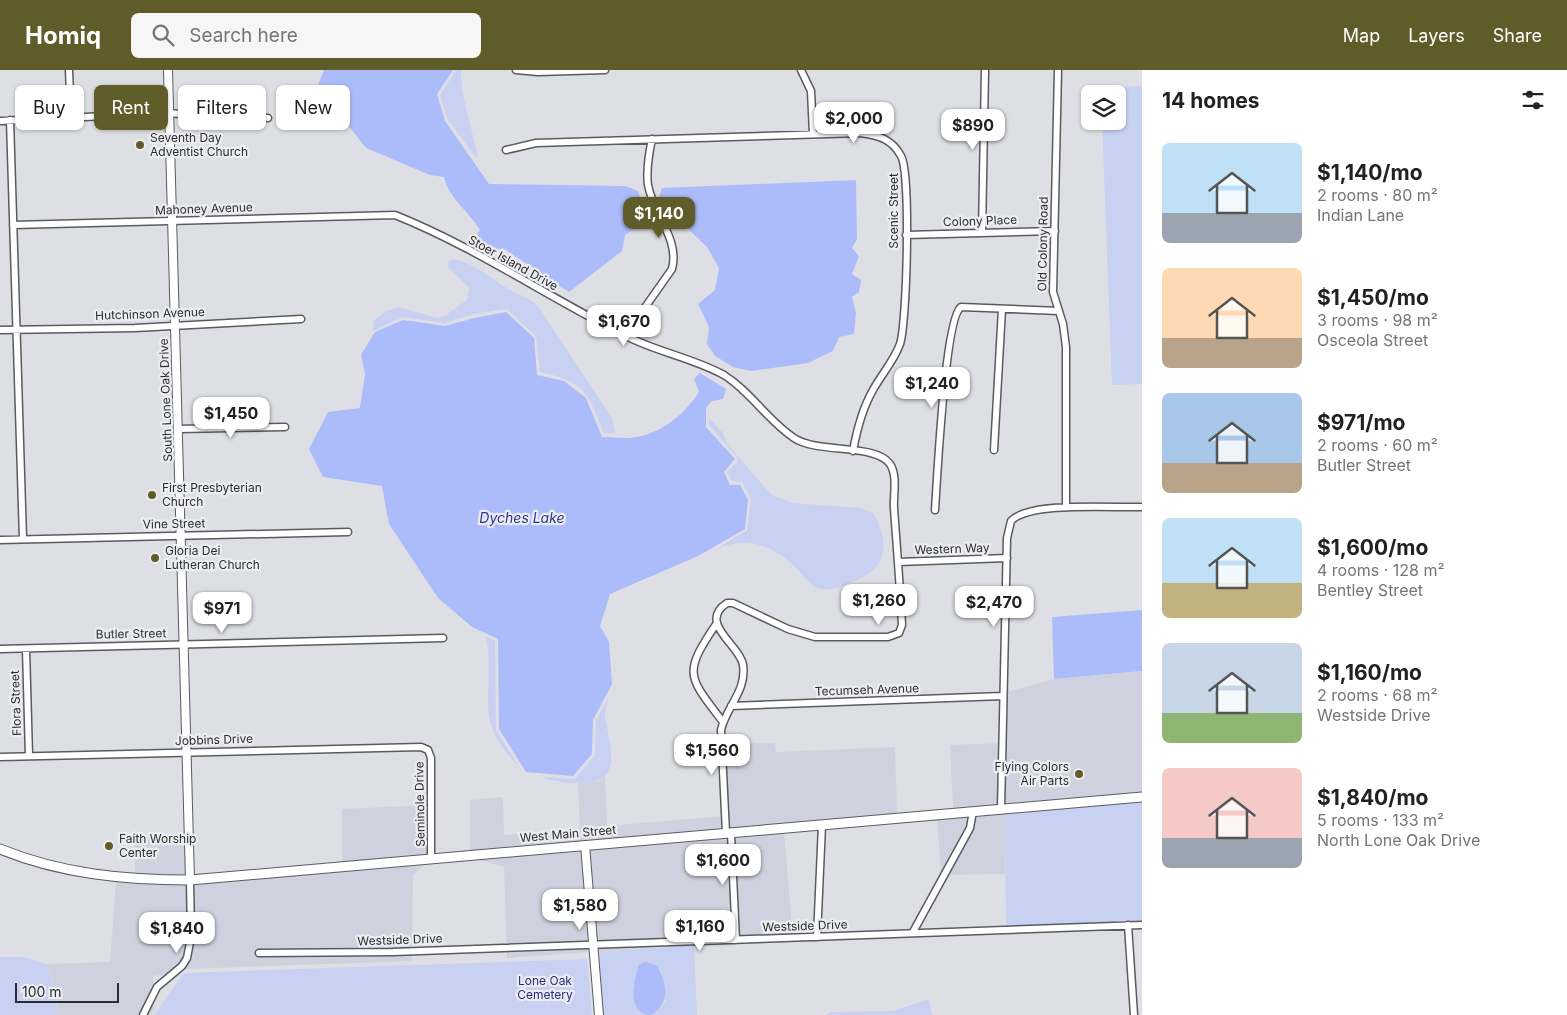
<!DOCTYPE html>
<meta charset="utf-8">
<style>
:root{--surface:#fff;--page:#f6f6f6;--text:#202124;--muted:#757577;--accent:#605c29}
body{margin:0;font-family:Inter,sans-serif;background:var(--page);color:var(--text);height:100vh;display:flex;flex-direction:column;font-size:19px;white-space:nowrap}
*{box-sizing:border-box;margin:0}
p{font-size:16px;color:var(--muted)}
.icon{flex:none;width:28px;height:28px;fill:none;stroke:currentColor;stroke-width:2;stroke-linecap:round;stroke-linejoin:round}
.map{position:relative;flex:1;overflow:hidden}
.details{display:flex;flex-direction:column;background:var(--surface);width:425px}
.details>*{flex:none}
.hud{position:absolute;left:15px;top:15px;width:475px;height:45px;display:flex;gap:10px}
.fabs{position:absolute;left:1081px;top:15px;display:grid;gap:10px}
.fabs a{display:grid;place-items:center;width:45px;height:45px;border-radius:8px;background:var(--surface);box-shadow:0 1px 4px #0004;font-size:25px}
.scale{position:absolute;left:15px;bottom:12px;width:104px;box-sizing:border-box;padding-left:5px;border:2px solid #2d2d2f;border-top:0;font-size:14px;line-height:18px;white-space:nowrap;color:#2d2d2f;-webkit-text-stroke:4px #ebedf1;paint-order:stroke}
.price{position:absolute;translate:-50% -42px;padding:0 11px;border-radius:10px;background:#fff;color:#222;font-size:16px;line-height:32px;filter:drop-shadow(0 1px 2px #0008)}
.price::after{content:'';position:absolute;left:50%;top:30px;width:15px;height:11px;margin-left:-8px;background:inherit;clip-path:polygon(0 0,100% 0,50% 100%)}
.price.selected{background:var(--accent);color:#fff}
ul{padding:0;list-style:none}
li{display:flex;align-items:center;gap:15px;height:125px;padding:0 20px}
li span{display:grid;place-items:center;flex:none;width:140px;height:100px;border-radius:8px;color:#555}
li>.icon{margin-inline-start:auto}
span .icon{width:60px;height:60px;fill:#fffc;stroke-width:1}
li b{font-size:21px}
h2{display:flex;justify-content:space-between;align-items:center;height:60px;padding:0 20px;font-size:21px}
.tag{padding:0 18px;border-radius:8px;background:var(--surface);box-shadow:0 1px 4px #0004;font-size:18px;line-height:45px}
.tag.selected{background:var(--accent);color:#fff}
header{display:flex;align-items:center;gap:30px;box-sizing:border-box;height:70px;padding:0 25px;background:var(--accent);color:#fff}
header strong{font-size:24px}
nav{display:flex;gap:28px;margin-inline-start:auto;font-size:18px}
.search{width:350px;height:45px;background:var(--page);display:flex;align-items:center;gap:12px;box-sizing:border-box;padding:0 18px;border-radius:8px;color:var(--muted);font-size:19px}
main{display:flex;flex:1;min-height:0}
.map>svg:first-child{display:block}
.built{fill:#cfd2de}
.green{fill:#c8d1f1}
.water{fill:#acbcfb}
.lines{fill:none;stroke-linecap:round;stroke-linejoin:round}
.minor-casing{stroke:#5a5b5f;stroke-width:9}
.tertiary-casing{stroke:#5a5b5f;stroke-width:10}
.secondary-casing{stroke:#5a5b5f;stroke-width:11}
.minor{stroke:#fff;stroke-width:6}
.tertiary{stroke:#fff;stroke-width:8}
.secondary{stroke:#fff;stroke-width:9}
.poi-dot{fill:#605c29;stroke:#ebedf1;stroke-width:2}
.labels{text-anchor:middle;stroke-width:4.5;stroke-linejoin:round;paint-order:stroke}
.poi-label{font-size:12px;fill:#2d2d2f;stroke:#ebedf1;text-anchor:start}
.street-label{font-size:12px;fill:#2d2d2f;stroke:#ebedf1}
.park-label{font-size:12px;fill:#262c83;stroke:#ebedf1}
.water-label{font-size:14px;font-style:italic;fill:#2e368e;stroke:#ebedf1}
</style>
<header>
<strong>Homiq</strong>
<div class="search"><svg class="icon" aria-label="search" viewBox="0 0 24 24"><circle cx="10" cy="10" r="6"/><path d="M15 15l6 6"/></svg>Search here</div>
<nav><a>Map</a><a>Layers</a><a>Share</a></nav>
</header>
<main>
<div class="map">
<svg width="1142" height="945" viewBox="0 0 1142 945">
<rect width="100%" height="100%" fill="#dedfe4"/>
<path class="built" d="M 1142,601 L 1142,723 L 1005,733 L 1004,735 L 953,739 L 950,675 L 1006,673 L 1007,622 L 1054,609 Z
M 775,673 L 776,682 L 895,677 L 897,744 L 470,781 L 470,730 L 503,727 L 504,765 L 580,759 L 578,713 L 600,711 L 605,705 L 607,756 L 724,746 L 723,674 Z
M 431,735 L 434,784 L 342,793 L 342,739 Z
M 1005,743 L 1005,804 L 941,805 L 937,748 Z
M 784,762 L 793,869 L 742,870 L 597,882 L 589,779 Z
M 185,765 L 186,806 L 135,805 L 135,766 Z
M 582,779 L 590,882 L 507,888 L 504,797 L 476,789 Z
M 426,793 L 413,805 L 412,891 L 184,899 L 179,903 L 153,906 L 154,939 L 150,945 L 56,945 L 57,932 L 52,906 L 46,894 L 110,892 L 116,811 L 194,814 Z"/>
<path class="green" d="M 456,0 L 461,0 L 462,21 L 478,87 L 475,86 L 448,50 L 440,25 Z
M 1142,16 L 1142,314 L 1112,315 L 1102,51 L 1118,51 L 1118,24 L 1101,24 L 1100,18 Z
M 453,189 C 475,193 490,207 508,219 C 519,225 529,227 538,236 L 612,348 L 615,363 L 604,363 C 587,322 586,312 540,302 L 536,266 L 507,239 L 473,244 L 445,253 L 403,247 L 373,261 L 374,250 L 386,241 L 398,237 L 438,248 L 446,245 L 467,230 L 469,218 L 448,197 L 449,191 Z
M 709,348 L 722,362 L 728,375 L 772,425 L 793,433 L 860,438 L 874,444 C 892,480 885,501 847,514 C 840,517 829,521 821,519 C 811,517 805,507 798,500 C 774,475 749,466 716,479 L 747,460 L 751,429 L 742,412 L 732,411 L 727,402 L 737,392 L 738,388 L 709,355 Z
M 486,567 L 495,571 L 496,660 L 518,695 C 470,649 497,621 486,567 Z
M 609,626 C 607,632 605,638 605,645 C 607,667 625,708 590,712 C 574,714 555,712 540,707 L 575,709 L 595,685 L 596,650 Z
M 1142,731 L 1142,856 L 1006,862 L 1005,743 Z
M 694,875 L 697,945 L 651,945 L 662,937 L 666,930 L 633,915 L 638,939 L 646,945 L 602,945 L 598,882 Z
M 0,887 L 24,887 L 46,894 C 54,910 58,927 56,945 L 0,945 Z
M 587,889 L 592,945 L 154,945 L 184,903 Z
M 929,929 L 932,945 L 826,945 L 830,942 L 893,941 Z"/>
<path class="water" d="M 324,0 L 453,0 L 437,24 L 445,51 L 489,114 L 625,116 L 638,121 L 648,149 L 625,165 L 622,181 L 569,222 L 503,178 L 492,181 L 475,168 L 480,160 C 468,140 450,130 444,107 L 430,105 L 366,78 L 340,45 L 324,42 L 310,35 Z
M 856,110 L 857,169 L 852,178 L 859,186 L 852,204 L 861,210 L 859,222 L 852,227 L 856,243 L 854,264 L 839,267 L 833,281 L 808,293 L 751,301 L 733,297 L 715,286 L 707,274 L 709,257 L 698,234 L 715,220 L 719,198 L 707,177 L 684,155 L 672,154 L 658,130 L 662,118 Z
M 506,242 L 534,268 L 537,305 L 564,311 L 586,328 L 602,367 C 613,367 626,369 637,367 C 664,362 685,343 699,322 L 694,309 L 700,303 L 726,319 L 723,329 L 712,331 L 706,338 L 706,357 L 735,389 L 724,402 L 730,415 L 740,415 L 748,430 L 745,459 L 698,486 L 610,524 L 600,556 L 609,572 L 612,614 L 593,650 L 592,684 L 573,706 L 526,702 L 499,659 L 498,569 L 472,557 L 438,528 L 389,454 L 382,416 L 323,407 L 309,379 L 328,342 L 360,338 L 365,304 L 361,285 L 375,262 L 403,250 L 445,256 L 474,248 Z
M 1142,540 L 1142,601 L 1054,609 L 1052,547 Z
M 646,892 L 657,896 C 667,913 671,934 651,945 C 627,945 633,910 639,895 Z"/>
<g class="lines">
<g class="minor-casing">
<path id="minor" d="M 69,0 L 71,48
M 516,0 L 538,2 L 605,0
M 801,0 L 811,21 L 813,64
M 1058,0 L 1053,222 L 1063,254 L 1066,277 L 1066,437
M 10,50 L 23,469
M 0,51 L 169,43 L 214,47 L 268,48
M 506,80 L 536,73 L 860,63 C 878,65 892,69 901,86 C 911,103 907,253 900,274 C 894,291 881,305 873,320 C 862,339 857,359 853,381
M 13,155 L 395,145 C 475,177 548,227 626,266 C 657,282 693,288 724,305 C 751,322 767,350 794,368 C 818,384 875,373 890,394 C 898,406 893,425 894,439 C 897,478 900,517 902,555 L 899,563 L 888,567 L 815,567 L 788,559 L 733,533 L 727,533 C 697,553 740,575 743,595 C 747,621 726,637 721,660 L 726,763
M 982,163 L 985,0
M 906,165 L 1055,161
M 0,260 L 135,258 L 301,249
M 627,267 L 634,253 L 672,199 C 680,169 653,144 648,115 C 646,100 649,83 652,69
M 178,359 L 285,357
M 994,380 L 1002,239
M 935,440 C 937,411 945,248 961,237 L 1059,241
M 0,470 L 348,462
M 898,492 L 1007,488
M 717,553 C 682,604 688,606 723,652
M 0,579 L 443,568
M 26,579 L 29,686
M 731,636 L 1003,626
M 0,687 L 421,677 L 428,680 L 431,688 L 431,789
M 1001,739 L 1007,468 L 1011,451 C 1029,431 1114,438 1142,437
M 731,763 L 736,870
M 1128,855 L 1134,945
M 913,862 L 970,758 L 973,741
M 817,867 L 822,755
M 259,883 L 393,882 L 1142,855
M 143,945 L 157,917 L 182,896 L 187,888 L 191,867 L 190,810"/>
</g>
<g class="tertiary-casing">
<path id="tertiary" d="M 168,0 L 190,810
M 585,775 L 599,945"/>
</g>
<g class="secondary-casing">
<path id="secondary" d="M 0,779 C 61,804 125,810 190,810 L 1142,727"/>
</g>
<use href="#minor" class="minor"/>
<use href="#tertiary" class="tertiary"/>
<use href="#secondary" class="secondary"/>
</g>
<g class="poi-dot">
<circle cx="140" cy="75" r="5"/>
<circle cx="152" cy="425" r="5"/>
<circle cx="155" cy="488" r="5"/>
<circle cx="1079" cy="704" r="5"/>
<circle cx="109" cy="776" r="5"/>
</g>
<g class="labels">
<g class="poi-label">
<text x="150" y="72">Seventh Day<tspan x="150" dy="14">Adventist Church</tspan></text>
<text x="162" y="422">First Presbyterian<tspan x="162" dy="14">Church</tspan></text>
<text x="165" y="485">Gloria Dei<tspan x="165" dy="14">Lutheran Church</tspan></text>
<text x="1069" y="701" text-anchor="end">Flying Colors<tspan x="1069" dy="14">Air Parts</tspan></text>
<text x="119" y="773">Faith Worship<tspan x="119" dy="14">Center</tspan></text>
</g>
<g class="street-label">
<text transform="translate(204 139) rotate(-2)" y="4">Mahoney Avenue</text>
<text transform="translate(894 141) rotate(-90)" y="4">Scenic Street</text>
<text transform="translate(980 151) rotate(-2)" y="4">Colony Place</text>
<text transform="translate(1043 174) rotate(-89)" y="4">Old Colony Road</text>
<text transform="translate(513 193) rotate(29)" y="4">Stoer Island Drive</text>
<text transform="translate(150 244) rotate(-2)" y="4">Hutchinson Avenue</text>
<text transform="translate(166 330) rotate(-92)" y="4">South Lone Oak Drive</text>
<text transform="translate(174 454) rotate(-1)" y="4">Vine Street</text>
<text transform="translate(952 479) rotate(-2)" y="4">Western Way</text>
<text transform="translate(131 564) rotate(-1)" y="4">Butler Street</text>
<text transform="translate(867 620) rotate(-2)" y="4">Tecumseh Avenue</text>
<text transform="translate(16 633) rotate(-92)" y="4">Flora Street</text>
<text transform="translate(214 670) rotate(-2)" y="4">Jobbins Drive</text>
<text transform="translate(420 734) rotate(-91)" y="4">Seminole Drive</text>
<text transform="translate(568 764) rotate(-5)" y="4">West Main Street</text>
<text transform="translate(805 856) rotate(-2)" y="4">Westside Drive</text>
<text transform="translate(400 870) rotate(-2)" y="4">Westside Drive</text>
</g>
<g class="park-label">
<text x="545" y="915">Lone Oak<tspan x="545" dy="14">Cemetery</tspan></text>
</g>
<g class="water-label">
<text x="522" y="453">Dyches Lake</text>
</g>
</g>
</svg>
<div class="fabs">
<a><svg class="icon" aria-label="layers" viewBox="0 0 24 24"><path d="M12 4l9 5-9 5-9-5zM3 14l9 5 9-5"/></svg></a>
</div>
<div class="scale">100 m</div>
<b class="price" style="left:854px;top:74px">$2,000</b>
<b class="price" style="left:973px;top:81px">$890</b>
<b class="price selected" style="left:659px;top:169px">$1,140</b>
<b class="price" style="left:624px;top:277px">$1,670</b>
<b class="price" style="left:932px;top:339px">$1,240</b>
<b class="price" style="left:231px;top:369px">$1,450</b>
<b class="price" style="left:879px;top:556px">$1,260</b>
<b class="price" style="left:994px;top:558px">$2,470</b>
<b class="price" style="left:222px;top:564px">$971</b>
<b class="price" style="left:712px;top:706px">$1,560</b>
<b class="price" style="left:723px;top:816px">$1,600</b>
<b class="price" style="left:580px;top:861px">$1,580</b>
<b class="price" style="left:700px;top:882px">$1,160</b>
<b class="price" style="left:177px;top:884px">$1,840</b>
<div class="hud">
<a class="tag">Buy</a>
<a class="tag selected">Rent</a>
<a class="tag">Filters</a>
<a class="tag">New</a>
</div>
</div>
<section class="details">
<h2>14 homes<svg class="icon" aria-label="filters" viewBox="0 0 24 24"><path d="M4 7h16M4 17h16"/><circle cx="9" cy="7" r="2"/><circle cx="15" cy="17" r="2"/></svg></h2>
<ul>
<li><span style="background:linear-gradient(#bfe0f5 70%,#9aa5b1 0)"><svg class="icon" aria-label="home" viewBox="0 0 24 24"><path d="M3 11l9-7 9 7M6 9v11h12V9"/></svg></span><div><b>$1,140/mo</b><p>2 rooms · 80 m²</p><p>Indian Lane</p></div></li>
<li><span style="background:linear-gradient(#ffd9b3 70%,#b9a48a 0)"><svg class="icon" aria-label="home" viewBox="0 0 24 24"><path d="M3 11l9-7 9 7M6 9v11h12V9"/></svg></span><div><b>$1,450/mo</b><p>3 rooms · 98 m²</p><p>Osceola Street</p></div></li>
<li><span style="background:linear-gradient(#a9c7e8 70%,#b9a48a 0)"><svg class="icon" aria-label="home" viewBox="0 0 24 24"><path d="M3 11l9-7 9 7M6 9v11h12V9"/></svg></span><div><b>$971/mo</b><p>2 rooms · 60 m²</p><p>Butler Street</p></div></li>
<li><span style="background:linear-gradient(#bfe0f5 65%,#c2b280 0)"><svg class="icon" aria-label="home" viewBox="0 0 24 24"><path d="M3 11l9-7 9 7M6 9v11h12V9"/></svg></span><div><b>$1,600/mo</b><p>4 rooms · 128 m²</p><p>Bentley Street</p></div></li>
<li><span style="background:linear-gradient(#c9d6e8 70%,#8fb573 0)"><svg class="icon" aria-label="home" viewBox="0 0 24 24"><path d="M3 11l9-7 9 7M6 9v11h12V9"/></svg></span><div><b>$1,160/mo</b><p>2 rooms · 68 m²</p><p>Westside Drive</p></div></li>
<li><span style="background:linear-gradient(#f6c9c9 70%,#9aa5b1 0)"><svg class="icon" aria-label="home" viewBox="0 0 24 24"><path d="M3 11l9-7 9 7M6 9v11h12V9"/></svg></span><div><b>$1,840/mo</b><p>5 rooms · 133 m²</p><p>North Lone Oak Drive</p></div></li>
</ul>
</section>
</main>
